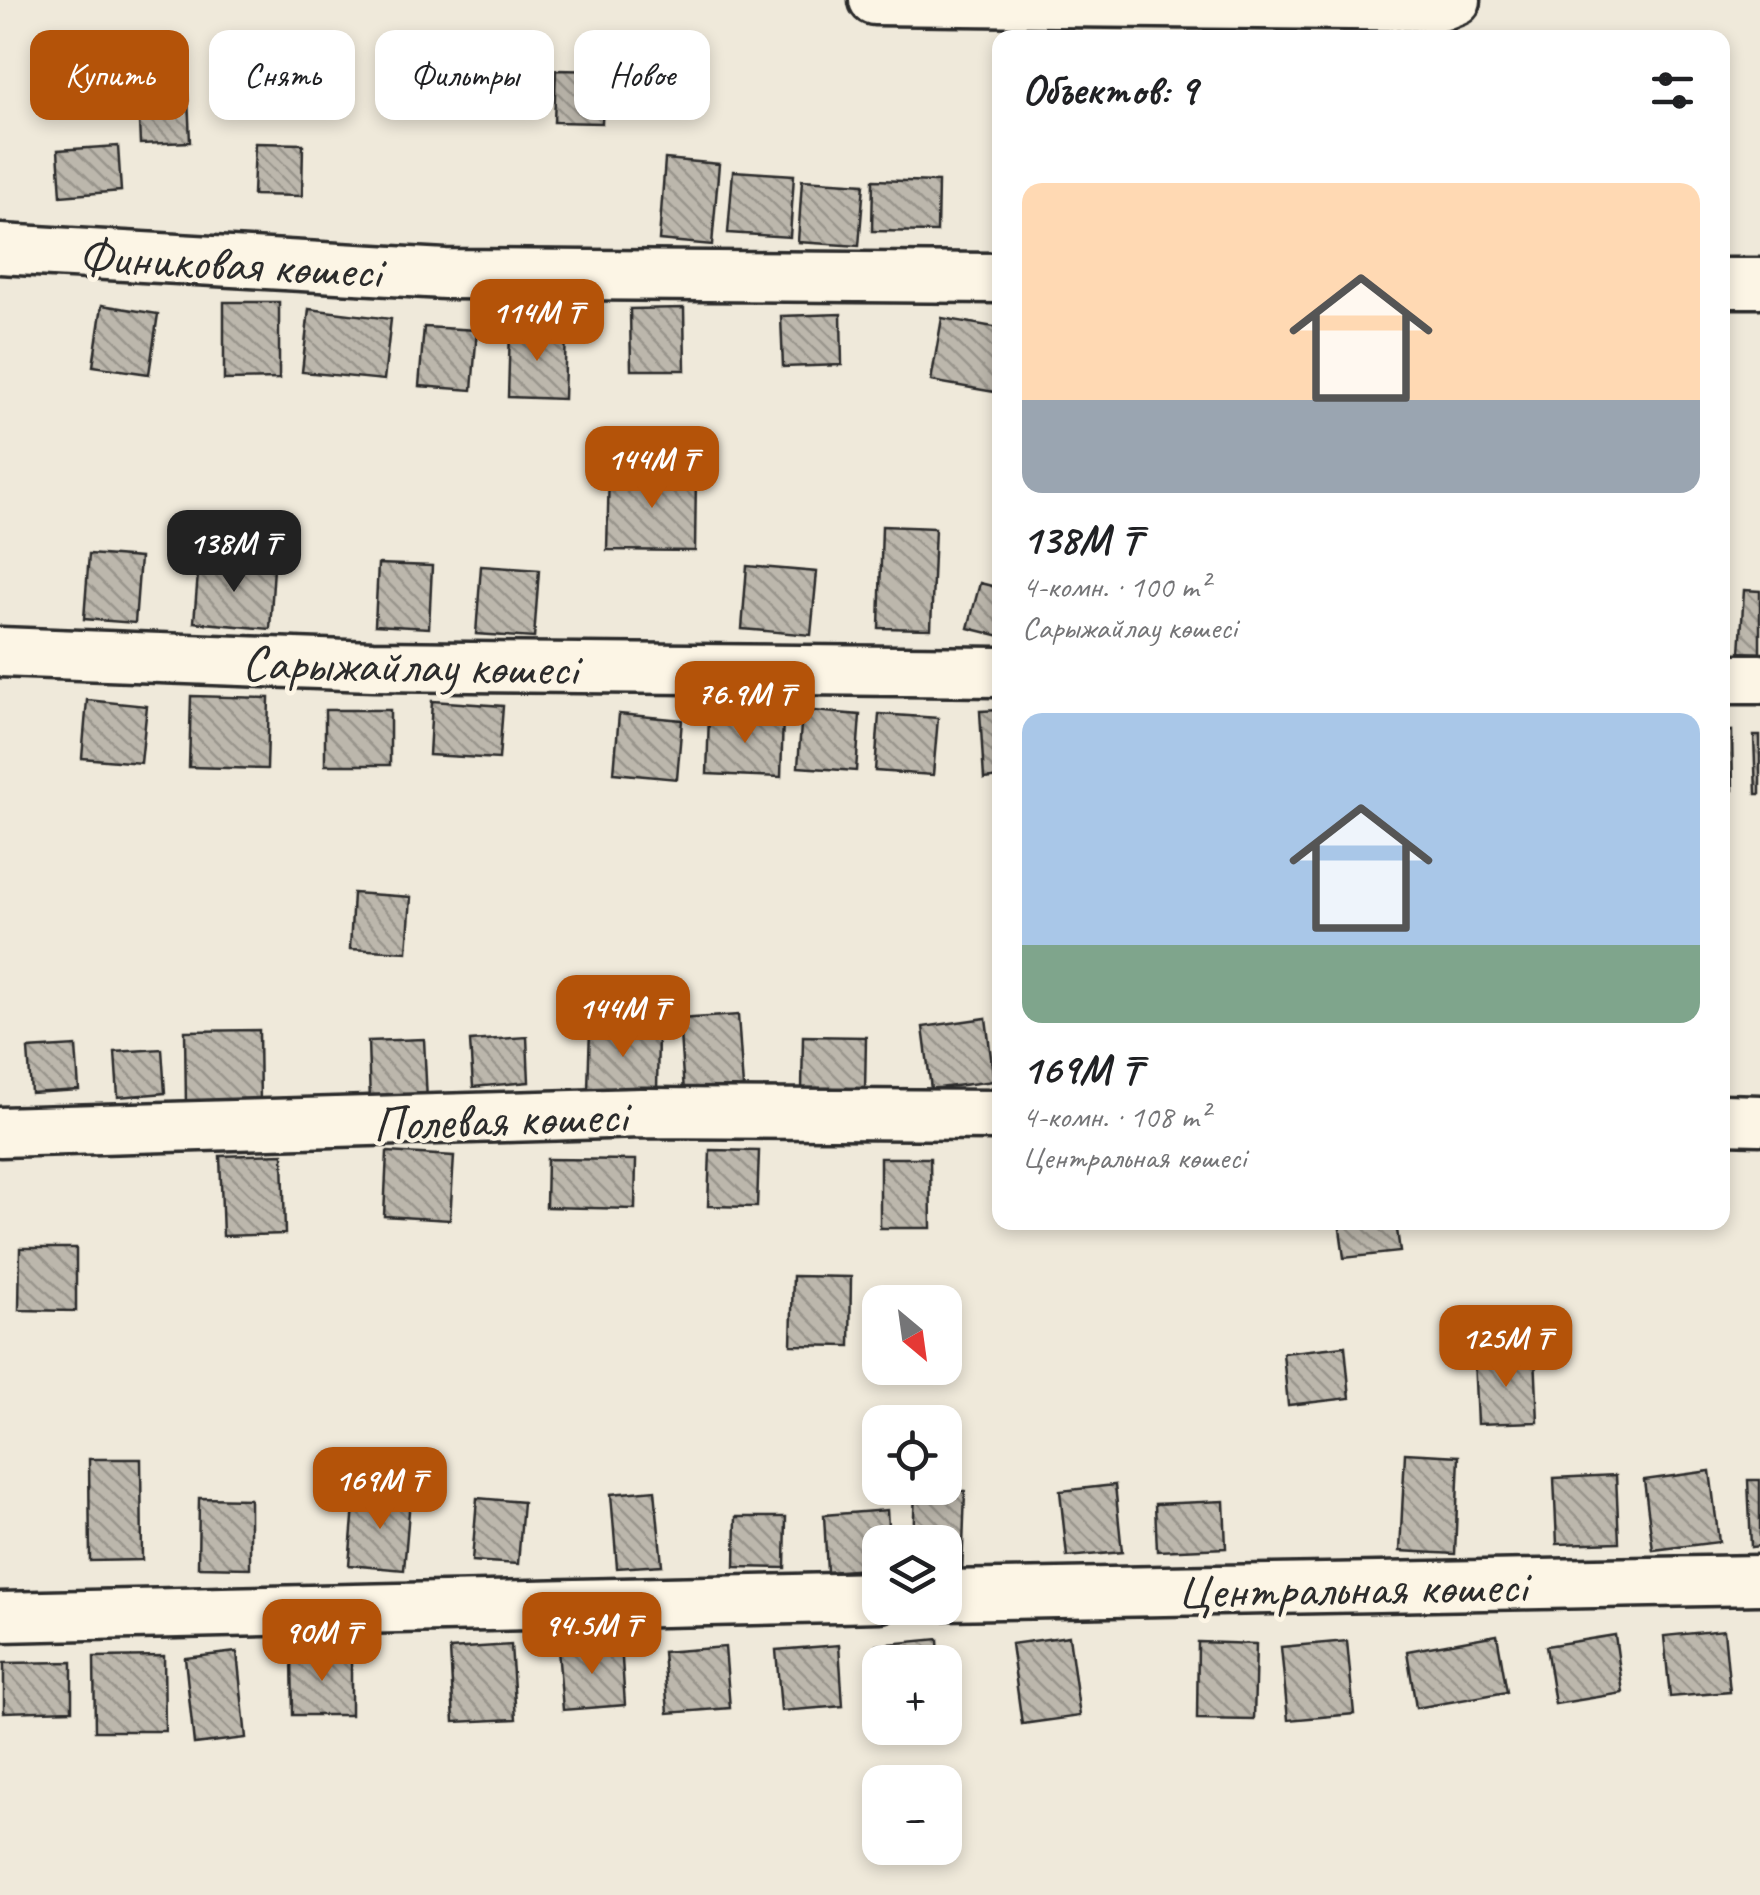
<!DOCTYPE html>
<html lang="ru">
<meta charset="utf-8">
<style>
:root{--surface:#fff;--page:#f6f6f6;--text:#202124;--muted:#757577;--accent:#b45309}
body{margin:0;font-family:Caveat,sans-serif;background:var(--page);color:var(--text);height:100vh;display:flex;flex-direction:column;font-size:38px;white-space:nowrap}
*{box-sizing:border-box;margin:0}
p{font-size:32px;color:var(--muted)}
.icon{flex:none;width:55px;height:55px;fill:none;stroke:currentColor;stroke-width:2;stroke-linecap:round;stroke-linejoin:round}
.map{position:relative;flex:1;overflow:hidden}
.side{position:absolute;left:992px;top:30px;width:738px;height:1200px;display:flex;flex-direction:column;background:var(--surface);border-radius:20px;box-shadow:0 5px 15px #0003}
.side>*{flex:none}
.hud{position:absolute;left:30px;top:30px;width:812px;height:90px;display:flex;gap:20px}
.needle{width:65px;rotate:151deg}
.controls{position:absolute;left:862px;top:1285px;display:grid;gap:20px}
.controls a{display:grid;place-items:center;width:100px;height:100px;border-radius:20px;background:var(--surface);box-shadow:0 5px 15px #0003;font-size:50px}
.price{position:absolute;translate:-50% -85px;padding:0 22px;border-radius:20px;background:var(--accent);color:#fff;font-size:32px;line-height:65px;filter:drop-shadow(0 2px 5px #0008)}
.price::after{content:'';position:absolute;left:50%;top:60px;width:30px;height:22px;margin-left:-15px;background:inherit;clip-path:polygon(0 0,100% 0,50% 100%)}
.price.selected{background:#222;color:#fff}
ul{padding:0;list-style:none}
li{display:grid;align-content:center;gap:20px;height:530px;padding:0 30px}
li span{display:grid;place-items:center;height:310px;border-radius:20px;color:#555}
li>.icon{margin-inline-start:auto}
span .icon{width:180px;height:180px;fill:#fffc;stroke-width:1}
li b{font-size:42px}
h2{display:flex;justify-content:space-between;align-items:center;height:120px;padding:0 30px;font-size:42px}
.chip{padding:0 35px;border-radius:20px;background:var(--surface);box-shadow:0 5px 15px #0003;font-size:35px;line-height:90px}
.chip.selected{background:var(--accent);color:#fff}
.map>svg:first-child{display:block}
.building{fill:url(#building-back-hatch);stroke:#2b2b2b;stroke-width:2.5}
.lines{fill:none;stroke-linecap:round;stroke-linejoin:round}
.minor-casing{stroke:#2b2b2b;stroke-width:55}
.minor{stroke:#fcf5e5;stroke-width:48}
.labels{text-anchor:middle;stroke-width:9;stroke-linejoin:round;paint-order:stroke}
.street-label{font-size:50px;fill:#2b2b2b;stroke:#fcf5e5}
</style>
<div class="map">
<svg width="1760" height="1895" viewBox="0 0 1760 1895">
<defs>
<pattern id="building-back-hatch" width="6" height="6" patternUnits="userSpaceOnUse" patternTransform="scale(2.5)"><rect width="6" height="6" fill="#bcb7ac"/><path d="M-1 5l2 2M0 0l6 6M5-1l2 2" fill="none" stroke="#99958c"/></pattern>
</defs>
<rect width="100%" height="100%" fill="#efe9da"/>
<filter id="ink" filterUnits="userSpaceOnUse"><feTurbulence type="fractalNoise" baseFrequency=".01" numOctaves="2"/><feDisplacementMap in="SourceGraphic" scale="20" xChannelSelector="R" yChannelSelector="G"/><feConvolveMatrix kernelMatrix="1 2 1 2 8 2 1 2 1" color-interpolation-filters="sRGB"/></filter>
<g filter="url(#ink)">
<path class="building" d="M 186,50 L 190,142 L 140,144 L 136,52 Z
M 556,70 L 604,71 L 602,123 L 554,122 Z
M 255,143 L 303,144 L 302,196 L 253,195 Z
M 118,146 L 121,191 L 61,196 L 58,150 Z
M 665,159 L 719,164 L 712,245 L 659,240 Z
M 733,171 L 794,175 L 790,237 L 728,233 Z
M 802,180 L 864,184 L 859,246 L 798,242 Z
M 873,180 L 938,182 L 937,232 L 872,231 Z
M 224,302 L 279,302 L 279,379 L 224,380 Z
M 102,305 L 158,314 L 149,374 L 93,366 Z
M 684,308 L 685,370 L 631,370 L 630,309 Z
M 309,309 L 391,319 L 384,380 L 302,372 Z
M 841,314 L 842,365 L 783,367 L 781,316 Z
M 942,318 L 1000,328 L 1000,393 L 931,381 Z
M 424,327 L 477,330 L 472,390 L 419,386 Z
M 510,328 L 566,330 L 564,399 L 508,397 Z
M 609,471 L 696,473 L 695,551 L 607,550 Z
M 882,526 L 935,528 L 931,629 L 879,628 Z
M 89,554 L 140,558 L 135,623 L 84,619 Z
M 199,562 L 274,568 L 270,629 L 194,622 Z
M 378,564 L 432,566 L 429,628 L 375,625 Z
M 481,566 L 539,570 L 534,638 L 476,634 Z
M 747,566 L 817,572 L 811,635 L 742,629 Z
M 980,583 L 1000,588 L 1000,636 L 968,628 Z
M 1744,590 L 1760,591 L 1760,653 L 1740,652 Z
M 191,696 L 269,698 L 267,769 L 189,767 Z
M 87,700 L 147,706 L 141,763 L 82,758 Z
M 432,701 L 503,706 L 499,759 L 429,755 Z
M 325,710 L 390,710 L 390,765 L 325,765 Z
M 802,710 L 860,715 L 856,771 L 798,767 Z
M 1000,710 L 1000,777 L 984,779 L 980,711 Z
M 619,714 L 682,720 L 677,779 L 614,773 Z
M 879,714 L 938,718 L 933,775 L 875,771 Z
M 709,715 L 783,717 L 781,777 L 707,774 Z
M 1732,731 L 1733,790 L 1722,790 L 1722,732 Z
M 1754,736 L 1760,736 L 1760,794 L 1756,794 Z
M 353,893 L 411,897 L 407,952 L 350,949 Z
M 738,1015 L 743,1088 L 684,1092 L 679,1019 Z
M 986,1018 L 994,1081 L 931,1089 L 923,1027 Z
M 590,1029 L 658,1031 L 657,1091 L 588,1089 Z
M 259,1030 L 260,1107 L 186,1108 L 185,1031 Z
M 803,1036 L 866,1037 L 865,1092 L 802,1091 Z
M 527,1037 L 529,1082 L 473,1087 L 470,1041 Z
M 424,1039 L 427,1101 L 370,1103 L 368,1041 Z
M 76,1046 L 79,1090 L 31,1093 L 28,1049 Z
M 162,1049 L 165,1093 L 118,1097 L 115,1052 Z
M 710,1150 L 759,1151 L 757,1207 L 708,1206 Z
M 387,1152 L 454,1156 L 450,1220 L 384,1216 Z
M 283,1154 L 285,1234 L 223,1236 L 220,1156 Z
M 880,1158 L 930,1158 L 931,1228 L 880,1228 Z
M 547,1159 L 636,1160 L 635,1209 L 546,1207 Z
M 1339,1222 L 1396,1222 L 1400,1252 L 1344,1258 Z
M 20,1248 L 76,1248 L 76,1311 L 19,1310 Z
M 793,1276 L 851,1277 L 850,1346 L 791,1345 Z
M 1345,1346 L 1350,1398 L 1288,1405 L 1283,1353 Z
M 1535,1355 L 1538,1422 L 1477,1424 L 1474,1358 Z
M 1405,1453 L 1459,1456 L 1455,1554 L 1400,1551 Z
M 89,1459 L 141,1459 L 142,1560 L 90,1561 Z
M 1710,1471 L 1719,1542 L 1653,1550 L 1644,1480 Z
M 1616,1475 L 1619,1542 L 1557,1544 L 1554,1478 Z
M 1748,1480 L 1760,1480 L 1760,1546 L 1751,1547 Z
M 1115,1485 L 1122,1552 L 1067,1557 L 1060,1491 Z
M 655,1490 L 662,1565 L 617,1568 L 611,1494 Z
M 915,1490 L 965,1491 L 962,1574 L 945,1574 L 945,1542 L 913,1542 Z
M 355,1494 L 410,1499 L 404,1570 L 349,1565 Z
M 199,1498 L 250,1499 L 250,1568 L 198,1567 Z
M 477,1498 L 523,1502 L 518,1564 L 472,1561 Z
M 1224,1501 L 1226,1548 L 1157,1551 L 1155,1504 Z
M 887,1510 L 889,1542 L 880,1542 L 880,1568 L 827,1572 L 824,1515 Z
M 736,1517 L 786,1517 L 785,1568 L 735,1567 Z
M 1724,1630 L 1730,1692 L 1670,1697 L 1664,1636 Z
M 1497,1635 L 1507,1692 L 1416,1708 L 1407,1651 Z
M 1615,1635 L 1623,1693 L 1555,1704 L 1546,1646 Z
M 1069,1636 L 1080,1716 L 1022,1724 L 1011,1644 Z
M 938,1639 L 939,1662 L 880,1662 L 880,1678 L 877,1645 Z
M 1347,1641 L 1354,1714 L 1288,1720 L 1281,1647 Z
M 1198,1642 L 1256,1644 L 1254,1720 L 1197,1719 Z
M 621,1644 L 625,1705 L 563,1710 L 558,1649 Z
M 511,1645 L 516,1719 L 454,1722 L 450,1649 Z
M 839,1645 L 843,1706 L 781,1711 L 776,1650 Z
M 725,1647 L 730,1708 L 668,1713 L 663,1652 Z
M 237,1652 L 246,1738 L 194,1744 L 185,1658 Z
M 292,1654 L 351,1654 L 351,1715 L 293,1715 Z
M 164,1656 L 165,1731 L 95,1731 L 94,1657 Z
M 72,1662 L 72,1710 L 4,1712 L 4,1663 Z"/>
<g class="lines">
<g class="minor-casing">
<path id="minor" d="M 874,0 L 1441,6 L 1456,0
M 0,249 L 445,274 L 1000,278
M 1722,283 L 1760,283
M 0,652 L 373,666 L 1000,672
M 1722,679 L 1760,679
M 1722,1119 L 1760,1120
M 0,1132 L 641,1113 L 1000,1115
M 945,1595 L 1760,1580
M 0,1617 L 880,1597"/>
</g>
<use href="#minor" class="minor"/>
</g>
</g>
<g class="labels">
<g class="street-label">
<text transform="translate(230 262) rotate(3)" y="18">Финиковая көшесі</text>
<text transform="translate(410 664) rotate(1)" y="18">Сарыжайлау көшесі</text>
<text transform="translate(500 1118) rotate(-2)" y="18">Полевая көшесі</text>
<text transform="translate(1352 1587) rotate(-1)" y="18">Центральная көшесі</text>
</g>
</g>
</svg>
<div class="controls">
<a><svg class="needle" viewBox="-14 -14 28 28"><path d="M0-13l5 13h-10z" fill="#e53935"/><path d="M0 13l5-13h-10z" fill="#757577"/></svg></a>
<a><svg class="icon" aria-label="locate" viewBox="0 0 24 24"><circle cx="12" cy="12" r="6"/><path d="M12 2v4M12 18v4M2 12h4M18 12h4"/></svg></a>
<a><svg class="icon" aria-label="layers" viewBox="0 0 24 24"><path d="M12 4l9 5-9 5-9-5zM3 14l9 5 9-5"/></svg></a>
<a>+</a>
<a>−</a>
</div>
<b class="price" style="left:537px;top:364px">114M ₸</b>
<b class="price" style="left:652px;top:511px">144M ₸</b>
<b class="price selected" style="left:234px;top:595px">138M ₸</b>
<b class="price" style="left:745px;top:746px">76.9M ₸</b>
<b class="price" style="left:623px;top:1060px">144M ₸</b>
<b class="price" style="left:1506px;top:1390px">125M ₸</b>
<b class="price" style="left:380px;top:1532px">169M ₸</b>
<b class="price" style="left:592px;top:1677px">94.5M ₸</b>
<b class="price" style="left:322px;top:1684px">90M ₸</b>
<div class="hud">
<a class="chip selected">Купить</a>
<a class="chip">Снять</a>
<a class="chip">Фильтры</a>
<a class="chip">Новое</a>
</div>
<section class="side">
<h2>Объектов: 9<svg class="icon" aria-label="filters" viewBox="0 0 24 24"><path d="M4 7h16M4 17h16"/><circle cx="9" cy="7" r="2"/><circle cx="15" cy="17" r="2"/></svg></h2>
<ul>
<li><span style="background:linear-gradient(#ffd9b3 70%,#9aa5b1 0)"><svg class="icon" aria-label="home" viewBox="0 0 24 24"><path d="M3 11l9-7 9 7M6 9v11h12V9"/></svg></span><div><b>138M ₸</b><p>4-комн. · 100 m²</p><p>Сарыжайлау көшесі</p></div></li>
<li><span style="background:linear-gradient(#a9c7e8 75%,#7fa58c 0)"><svg class="icon" aria-label="home" viewBox="0 0 24 24"><path d="M3 11l9-7 9 7M6 9v11h12V9"/></svg></span><div><b>169M ₸</b><p>4-комн. · 108 m²</p><p>Центральная көшесі</p></div></li>
</ul>
</section>
</div>
